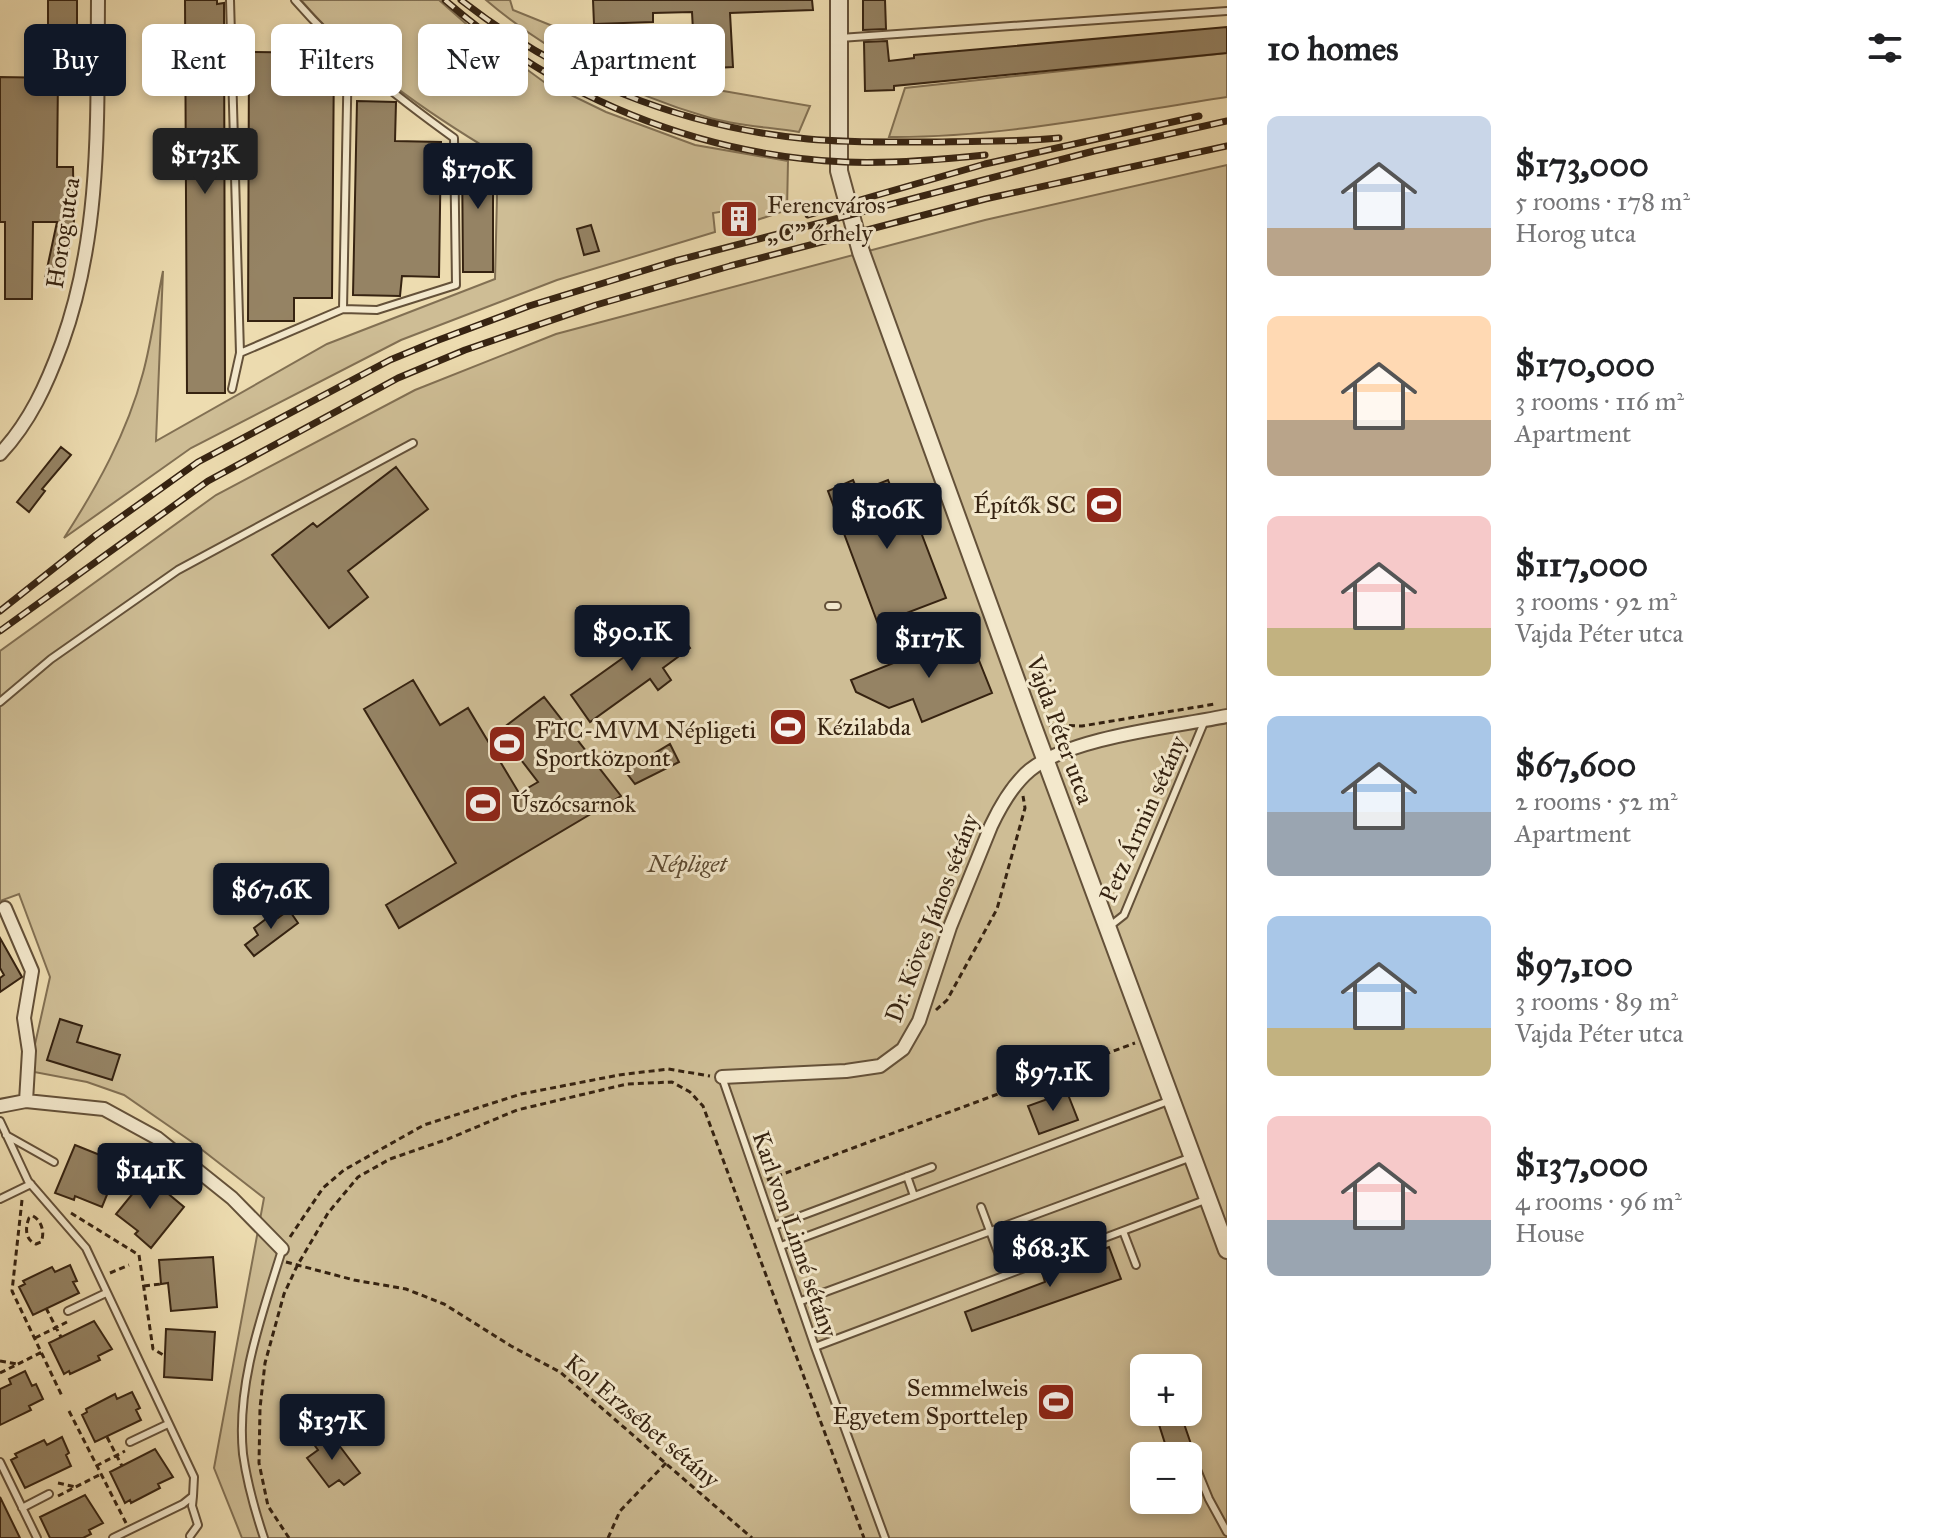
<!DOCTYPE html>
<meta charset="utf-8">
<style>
:root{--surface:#fff;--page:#f2f2f2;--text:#202124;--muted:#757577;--accent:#111827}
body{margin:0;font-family:"IM FELL Great Primer",serif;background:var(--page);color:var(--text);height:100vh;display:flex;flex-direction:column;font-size:30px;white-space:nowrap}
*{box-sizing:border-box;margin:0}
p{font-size:26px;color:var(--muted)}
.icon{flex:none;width:44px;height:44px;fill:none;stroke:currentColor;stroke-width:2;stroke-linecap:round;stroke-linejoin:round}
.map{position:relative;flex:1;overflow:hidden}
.sheet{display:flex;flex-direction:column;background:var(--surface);width:720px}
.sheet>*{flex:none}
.top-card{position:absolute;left:24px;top:24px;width:760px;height:72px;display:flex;gap:16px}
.controls{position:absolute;left:1130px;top:1354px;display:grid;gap:16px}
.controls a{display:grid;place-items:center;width:72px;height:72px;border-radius:12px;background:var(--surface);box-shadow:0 4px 12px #0003;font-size:40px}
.price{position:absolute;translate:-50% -68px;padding:0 18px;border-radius:8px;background:var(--accent);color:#fff;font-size:26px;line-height:52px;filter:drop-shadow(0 2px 4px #0008)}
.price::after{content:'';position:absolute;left:50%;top:48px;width:24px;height:18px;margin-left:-12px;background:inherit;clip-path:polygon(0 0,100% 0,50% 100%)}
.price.selected{background:#222;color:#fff}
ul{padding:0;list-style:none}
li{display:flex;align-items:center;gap:24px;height:200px;padding:0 40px}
li span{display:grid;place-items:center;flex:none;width:224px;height:160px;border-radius:12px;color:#555}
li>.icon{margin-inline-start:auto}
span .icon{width:96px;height:96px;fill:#fffc;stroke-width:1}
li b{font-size:34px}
h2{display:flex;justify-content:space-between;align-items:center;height:96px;padding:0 40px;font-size:34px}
.chip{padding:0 28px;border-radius:12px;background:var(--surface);box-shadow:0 4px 12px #0003;font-size:28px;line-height:72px}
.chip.selected{background:var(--accent);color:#fff}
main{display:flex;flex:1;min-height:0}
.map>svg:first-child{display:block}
.green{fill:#cebd95;stroke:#827053;stroke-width:2;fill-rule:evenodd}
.building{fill:#958364;stroke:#362311;stroke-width:2}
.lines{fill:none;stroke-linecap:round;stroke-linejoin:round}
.service-casing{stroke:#645139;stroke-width:10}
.minor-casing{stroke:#645139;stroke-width:16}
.tertiary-casing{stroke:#645139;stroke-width:20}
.path{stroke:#362311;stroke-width:3;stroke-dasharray:6 4;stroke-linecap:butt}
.service{stroke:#f3e8cc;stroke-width:6}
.minor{stroke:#f3e8cc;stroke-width:12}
.tertiary{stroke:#f3e8cc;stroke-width:16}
.rail-casing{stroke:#362311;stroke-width:7}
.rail{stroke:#f3e8cc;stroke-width:4;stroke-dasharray:12;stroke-linecap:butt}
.labels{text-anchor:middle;stroke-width:6;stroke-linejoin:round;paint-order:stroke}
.poi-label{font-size:24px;fill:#362311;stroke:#f3e8cc;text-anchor:start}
.street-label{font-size:24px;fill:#362311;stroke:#f3e8cc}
.park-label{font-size:24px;font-style:italic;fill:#5c4a32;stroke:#f3e8cc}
</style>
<main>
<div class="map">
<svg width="1227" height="1538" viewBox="0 0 1227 1538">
<rect width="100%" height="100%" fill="#eddcb0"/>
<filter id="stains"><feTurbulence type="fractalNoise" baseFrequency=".0025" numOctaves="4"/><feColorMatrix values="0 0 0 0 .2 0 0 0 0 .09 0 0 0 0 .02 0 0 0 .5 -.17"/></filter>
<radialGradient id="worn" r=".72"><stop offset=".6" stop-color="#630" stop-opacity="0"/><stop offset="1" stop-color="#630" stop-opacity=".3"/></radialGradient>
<path class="green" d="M 301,0 L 439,0 L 473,30 L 544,82 L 606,112 L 695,145 L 788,161 L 787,210 L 754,221 L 749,207 L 713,213 L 715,232 L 557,280 L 401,340 L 191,448 L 64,538 C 97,487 127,433 143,373 C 152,340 156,305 163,271 L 156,441 L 327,344 L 495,279 L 498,155 C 426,112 356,64 301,0 Z
M 486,0 L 510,0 L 513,10 L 706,88 L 810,106 L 799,132 C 769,127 736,126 707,117 C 628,94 549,54 486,0 Z
M 1227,53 L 1227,97 C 1115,114 1002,138 889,137 L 905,88 Z
M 1227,165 L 1227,1538 L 242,1538 L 214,1468 L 264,1198 L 192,1142 L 124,1095 L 87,1082 L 29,1071 L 50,977 L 19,894 L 0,901 L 0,651 L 216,495 L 415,390 L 556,334 L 985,220 ZM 1144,1368 L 1188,1368 L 1188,1412 L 1144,1412 ZM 1144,1456 L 1188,1456 L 1188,1500 L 1144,1500 Z"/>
<path class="building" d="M 48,0 L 77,0 L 77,71 L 56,67 L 48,46 Z
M 185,0 L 217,0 L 217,4 L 224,3 L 225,393 L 187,393 Z
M 593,0 L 812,0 L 813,10 L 730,13 L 733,67 L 695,69 L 692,12 L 653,13 L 653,22 L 594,24 Z
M 863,0 L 885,0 L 886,29 L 863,30 Z
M 1227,27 L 1227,53 L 894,86 L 894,90 L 865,91 L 864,42 L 887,41 L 889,61 L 914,58 L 914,55 Z
M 249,52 L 334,53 L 332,298 L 294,298 L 294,321 L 248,321 Z
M 0,77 L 58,78 L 57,167 L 73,167 L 74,226 L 61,282 L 45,278 L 57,222 L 33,222 L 32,299 L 5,299 L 5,222 L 0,222 Z
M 357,101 L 396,102 L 395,141 L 441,142 L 439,277 L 402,276 L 400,296 L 353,295 Z
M 462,151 L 493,151 L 493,272 L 463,272 Z
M 591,225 L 599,251 L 584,255 L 577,229 Z
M 61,447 L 71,455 L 42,489 L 45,491 L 29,512 L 17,502 Z
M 396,467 L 428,509 L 348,571 L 368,597 L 329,628 L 272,555 L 313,523 L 317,527 Z
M 853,480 L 858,492 L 888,480 L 904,518 L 914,514 L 946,598 L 878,624 L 828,491 Z
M 672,623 L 690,648 L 663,668 L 671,680 L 658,690 L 650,679 L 590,722 L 571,695 Z
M 968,633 L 992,693 L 922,722 L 913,699 L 889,708 L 856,692 L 851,680 Z
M 413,680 L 440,725 L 468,708 L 519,793 L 538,782 L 499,731 L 544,697 L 621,796 L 399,928 L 386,905 L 456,863 L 364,709 Z
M 670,744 L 679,762 L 635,784 L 625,771 Z
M 289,910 L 298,923 L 254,956 L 245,945 L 258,935 L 254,928 L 274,913 L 278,918 Z
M 0,938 L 22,977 L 0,992 L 0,978 L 4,975 L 0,968 Z
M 60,1019 L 82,1026 L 77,1042 L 120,1055 L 112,1080 L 47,1060 Z
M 1067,1092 L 1078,1120 L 1039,1134 L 1028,1106 Z
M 75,1145 L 120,1163 L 102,1207 L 75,1196 L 74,1200 L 55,1193 Z
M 147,1176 L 184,1207 L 151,1248 L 135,1234 L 138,1231 L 116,1214 Z
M 1109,1247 L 1121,1279 L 972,1331 L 965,1312 L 1045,1282 L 1042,1272 Z
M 213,1257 L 217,1307 L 171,1311 L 168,1283 L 161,1284 L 159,1260 Z
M 70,1265 L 77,1281 L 73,1282 L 79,1293 L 33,1315 L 19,1287 L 25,1284 L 23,1281 L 52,1267 L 55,1272 Z
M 94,1321 L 112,1349 L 98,1356 L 100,1360 L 70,1374 L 69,1371 L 64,1374 L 49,1343 Z
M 166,1329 L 215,1332 L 212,1380 L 164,1377 Z
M 25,1371 L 32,1386 L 36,1384 L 43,1399 L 29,1406 L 31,1410 L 0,1425 L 0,1389 L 11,1384 L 9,1379 Z
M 132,1392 L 140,1408 L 136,1410 L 141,1420 L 95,1442 L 82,1415 L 87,1412 L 86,1409 L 115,1394 L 117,1399 Z
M 1155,1412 L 1180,1412 L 1193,1450 L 1169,1456 Z
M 329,1432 L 360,1473 L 344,1485 L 339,1480 L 329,1487 L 307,1458 L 318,1450 L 313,1443 Z
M 62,1437 L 69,1453 L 66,1455 L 71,1466 L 25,1488 L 11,1460 L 17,1457 L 15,1454 L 44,1440 L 47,1445 Z
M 155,1449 L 173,1477 L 158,1484 L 160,1488 L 131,1503 L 130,1500 L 125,1503 L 110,1472 Z
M 85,1495 L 103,1523 L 89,1530 L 91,1534 L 83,1538 L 50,1538 L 40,1517 Z
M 0,1497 L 20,1538 L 0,1538 Z"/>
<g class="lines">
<g class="service-casing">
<path id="service" d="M 230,0 L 240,353 L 232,389
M 840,38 L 1227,11
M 343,309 L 348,53
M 240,353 L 343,309 L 377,310 L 456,285 L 454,138 C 397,97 341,53 295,0
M 829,606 L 837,606
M 0,702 L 51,659 L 178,570 L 413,443
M 1110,926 L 1124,915 L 1205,720
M 722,1077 L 815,1347 L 885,1538
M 0,1121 L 28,1181 L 86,1248 L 194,1477 L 193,1496 L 183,1504 L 113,1538
M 6,1135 L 54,1162
M 907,1176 L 914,1196
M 0,1199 L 31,1184
M 981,1207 L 1006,1274
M 774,1226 L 932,1167
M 1123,1231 L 1136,1265
M 781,1246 L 1171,1100
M 801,1301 L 1189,1158
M 68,1311 L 106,1293
M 815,1347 L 1205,1200
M 130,1442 L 168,1424
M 1193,1460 L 1209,1499 L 1227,1532
M 0,1462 L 37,1538
M 22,1508 L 49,1494
M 190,1536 L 198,1525 L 192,1506 L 193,1496
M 264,1538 C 255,1511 247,1483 243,1454 C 236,1384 262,1315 282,1250"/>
</g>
<g class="minor-casing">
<path id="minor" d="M 0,454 C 30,422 47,384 62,343 C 102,232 97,116 98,0
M 5,908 L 32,971 L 24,1018 L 29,1051 L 26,1101
M 722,1077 L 846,1071 L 880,1066 L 903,1049 L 919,1021 L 950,927 L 991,826 C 1000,807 1013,784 1030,770 C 1071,737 1173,727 1227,716
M 0,1106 L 26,1101 L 104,1109 L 157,1138 L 232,1198 L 282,1249"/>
</g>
<g class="tertiary-casing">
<path id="tertiary" d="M 839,0 L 839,171 L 861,252 L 1034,729 L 1227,1250"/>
</g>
<path class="path" d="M 612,643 L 623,658
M 1049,725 L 1082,726 L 1215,704
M 936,1010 L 947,1000 L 997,909 L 1025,808 L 1023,796
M 767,1180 L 1135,1043
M 22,1200 L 12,1291 L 62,1396
M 71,1213 L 139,1255 L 153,1349 L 165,1356
M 33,1216 C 42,1221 45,1233 41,1242 L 36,1244 C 25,1240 25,1228 29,1218 Z
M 290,1237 L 323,1188 L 344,1170 L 424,1125 L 521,1094 L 619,1075 L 668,1069 L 710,1076
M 286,1262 L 354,1280 L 406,1289 L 444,1304 L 511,1346 L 560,1372 L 752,1538
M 110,1273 L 129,1265
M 144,1286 L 161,1284
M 46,1308 L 61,1337
M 35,1338 L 67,1322
M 0,1361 L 17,1364
M 0,1373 L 42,1352
M 69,1411 L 126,1523
M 107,1437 L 122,1466
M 96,1466 L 125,1451
M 58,1483 L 76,1487
M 58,1496 L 101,1474
M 289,1538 L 268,1506 L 259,1463 L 260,1408 L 265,1363 L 284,1294 L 297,1266 L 328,1213 L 358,1177 L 390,1159 L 448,1139 L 517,1110 L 627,1084 L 672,1082 L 690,1092 L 703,1106 L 864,1538
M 608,1538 L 620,1511 L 666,1463"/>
<use href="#service" class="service"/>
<use href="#minor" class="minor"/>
<use href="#tertiary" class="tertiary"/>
<g class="rail-casing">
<path id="rail" d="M 445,0 C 556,97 697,155 845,162 C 892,164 938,160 985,155
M 461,0 C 562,79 681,127 808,139 C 851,143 894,142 936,142 C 977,141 1018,142 1059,138
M 808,215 L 985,164 L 1199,116
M 0,611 L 96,535 L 198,462 L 390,360 L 436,341 L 529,306 L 675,261 L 1094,151 L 1227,121
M 0,631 L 208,481 L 398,378 L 465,350 L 596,305 L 730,266 L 985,199 L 1227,146"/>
</g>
<use href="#rail" class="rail"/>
</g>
<defs>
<g id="building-square" transform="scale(2)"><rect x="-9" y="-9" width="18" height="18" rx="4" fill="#8f2418" stroke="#f3e8cc"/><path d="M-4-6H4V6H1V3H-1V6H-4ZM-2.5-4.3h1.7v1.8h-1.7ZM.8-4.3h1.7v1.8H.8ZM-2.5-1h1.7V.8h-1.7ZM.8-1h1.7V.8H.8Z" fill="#fff"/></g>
<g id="stadium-square" transform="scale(2)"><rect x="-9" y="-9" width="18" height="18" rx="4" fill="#8f2418" stroke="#f3e8cc"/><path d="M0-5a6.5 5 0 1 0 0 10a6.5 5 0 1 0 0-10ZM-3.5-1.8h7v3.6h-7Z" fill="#fff"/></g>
</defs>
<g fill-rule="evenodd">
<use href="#building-square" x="739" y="219"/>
<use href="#stadium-square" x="1104" y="505"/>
<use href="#stadium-square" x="788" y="727"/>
<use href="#stadium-square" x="507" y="744"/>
<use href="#stadium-square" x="483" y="804"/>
<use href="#stadium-square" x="1056" y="1402"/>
</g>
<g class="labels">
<g class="poi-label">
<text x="767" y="213">Ferencváros<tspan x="767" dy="28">„C” őrhely</tspan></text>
<text x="1076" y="513" text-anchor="end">Építők SC</text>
<text x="816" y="735">Kézilabda</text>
<text x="535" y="738">FTC-MVM Népligeti<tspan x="535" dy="28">Sportközpont</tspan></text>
<text x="511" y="812">Úszócsarnok</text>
<text x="1028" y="1396" text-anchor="end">Semmelweis<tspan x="1028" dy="28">Egyetem Sporttelep</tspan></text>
</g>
<g class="street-label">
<text transform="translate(63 233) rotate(-81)" y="8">Horog utca</text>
<text transform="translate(1060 730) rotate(70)" y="8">Vajda Péter utca</text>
<text transform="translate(1143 819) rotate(-66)" y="8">Petz Ármin sétány</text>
<text transform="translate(932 918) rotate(-69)" y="8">Dr. Köves János sétány</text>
<text transform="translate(795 1234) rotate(71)" y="8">Karl von Linné sétány</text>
<text transform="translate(642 1421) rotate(40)" y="8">Kol Erzsébet sétány</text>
</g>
<g class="park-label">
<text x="687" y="872">Népliget</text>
</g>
</g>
<rect width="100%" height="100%" filter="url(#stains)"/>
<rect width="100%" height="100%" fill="url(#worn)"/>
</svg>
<div class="controls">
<a>+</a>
<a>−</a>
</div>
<b class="price selected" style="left:205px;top:196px">$173K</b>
<b class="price" style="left:478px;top:211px">$170K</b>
<b class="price" style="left:887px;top:551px">$106K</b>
<b class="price" style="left:632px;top:673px">$90.1K</b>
<b class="price" style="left:929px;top:680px">$117K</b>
<b class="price" style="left:271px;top:931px">$67.6K</b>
<b class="price" style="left:1053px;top:1113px">$97.1K</b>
<b class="price" style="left:150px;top:1211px">$141K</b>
<b class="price" style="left:1050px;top:1289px">$68.3K</b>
<b class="price" style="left:332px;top:1462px">$137K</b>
<div class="top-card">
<a class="chip selected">Buy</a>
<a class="chip">Rent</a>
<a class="chip">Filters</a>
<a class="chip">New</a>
<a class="chip">Apartment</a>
</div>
</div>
<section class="sheet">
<h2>10 homes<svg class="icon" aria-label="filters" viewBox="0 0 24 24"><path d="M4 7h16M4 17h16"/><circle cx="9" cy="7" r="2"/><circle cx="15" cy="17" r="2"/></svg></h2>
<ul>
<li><span style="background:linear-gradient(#c9d6e8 70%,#b9a48a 0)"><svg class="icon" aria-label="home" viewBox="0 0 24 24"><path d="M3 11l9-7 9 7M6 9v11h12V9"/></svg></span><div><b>$173,000</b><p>5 rooms · 178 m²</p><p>Horog utca</p></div></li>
<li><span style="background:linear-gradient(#ffd9b3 65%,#b9a48a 0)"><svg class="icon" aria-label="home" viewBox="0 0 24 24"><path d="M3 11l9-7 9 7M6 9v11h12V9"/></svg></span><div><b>$170,000</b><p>3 rooms · 116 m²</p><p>Apartment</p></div></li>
<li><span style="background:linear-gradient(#f6c9c9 70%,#c2b280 0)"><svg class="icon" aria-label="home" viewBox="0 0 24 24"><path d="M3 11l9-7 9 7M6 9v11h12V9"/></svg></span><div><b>$117,000</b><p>3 rooms · 92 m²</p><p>Vajda Péter utca</p></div></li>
<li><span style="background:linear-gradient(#a9c7e8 60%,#9aa5b1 0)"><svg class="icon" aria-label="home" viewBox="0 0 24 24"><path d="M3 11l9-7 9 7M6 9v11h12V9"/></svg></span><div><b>$67,600</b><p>2 rooms · 52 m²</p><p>Apartment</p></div></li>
<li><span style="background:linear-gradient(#a9c7e8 70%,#c2b280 0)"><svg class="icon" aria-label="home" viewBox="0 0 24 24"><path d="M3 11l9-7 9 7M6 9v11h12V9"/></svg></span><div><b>$97,100</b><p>3 rooms · 89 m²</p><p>Vajda Péter utca</p></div></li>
<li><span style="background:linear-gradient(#f6c9c9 65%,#9aa5b1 0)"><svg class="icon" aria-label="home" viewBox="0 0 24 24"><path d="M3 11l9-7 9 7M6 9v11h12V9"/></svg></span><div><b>$137,000</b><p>4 rooms · 96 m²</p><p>House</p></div></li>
</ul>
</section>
</main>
